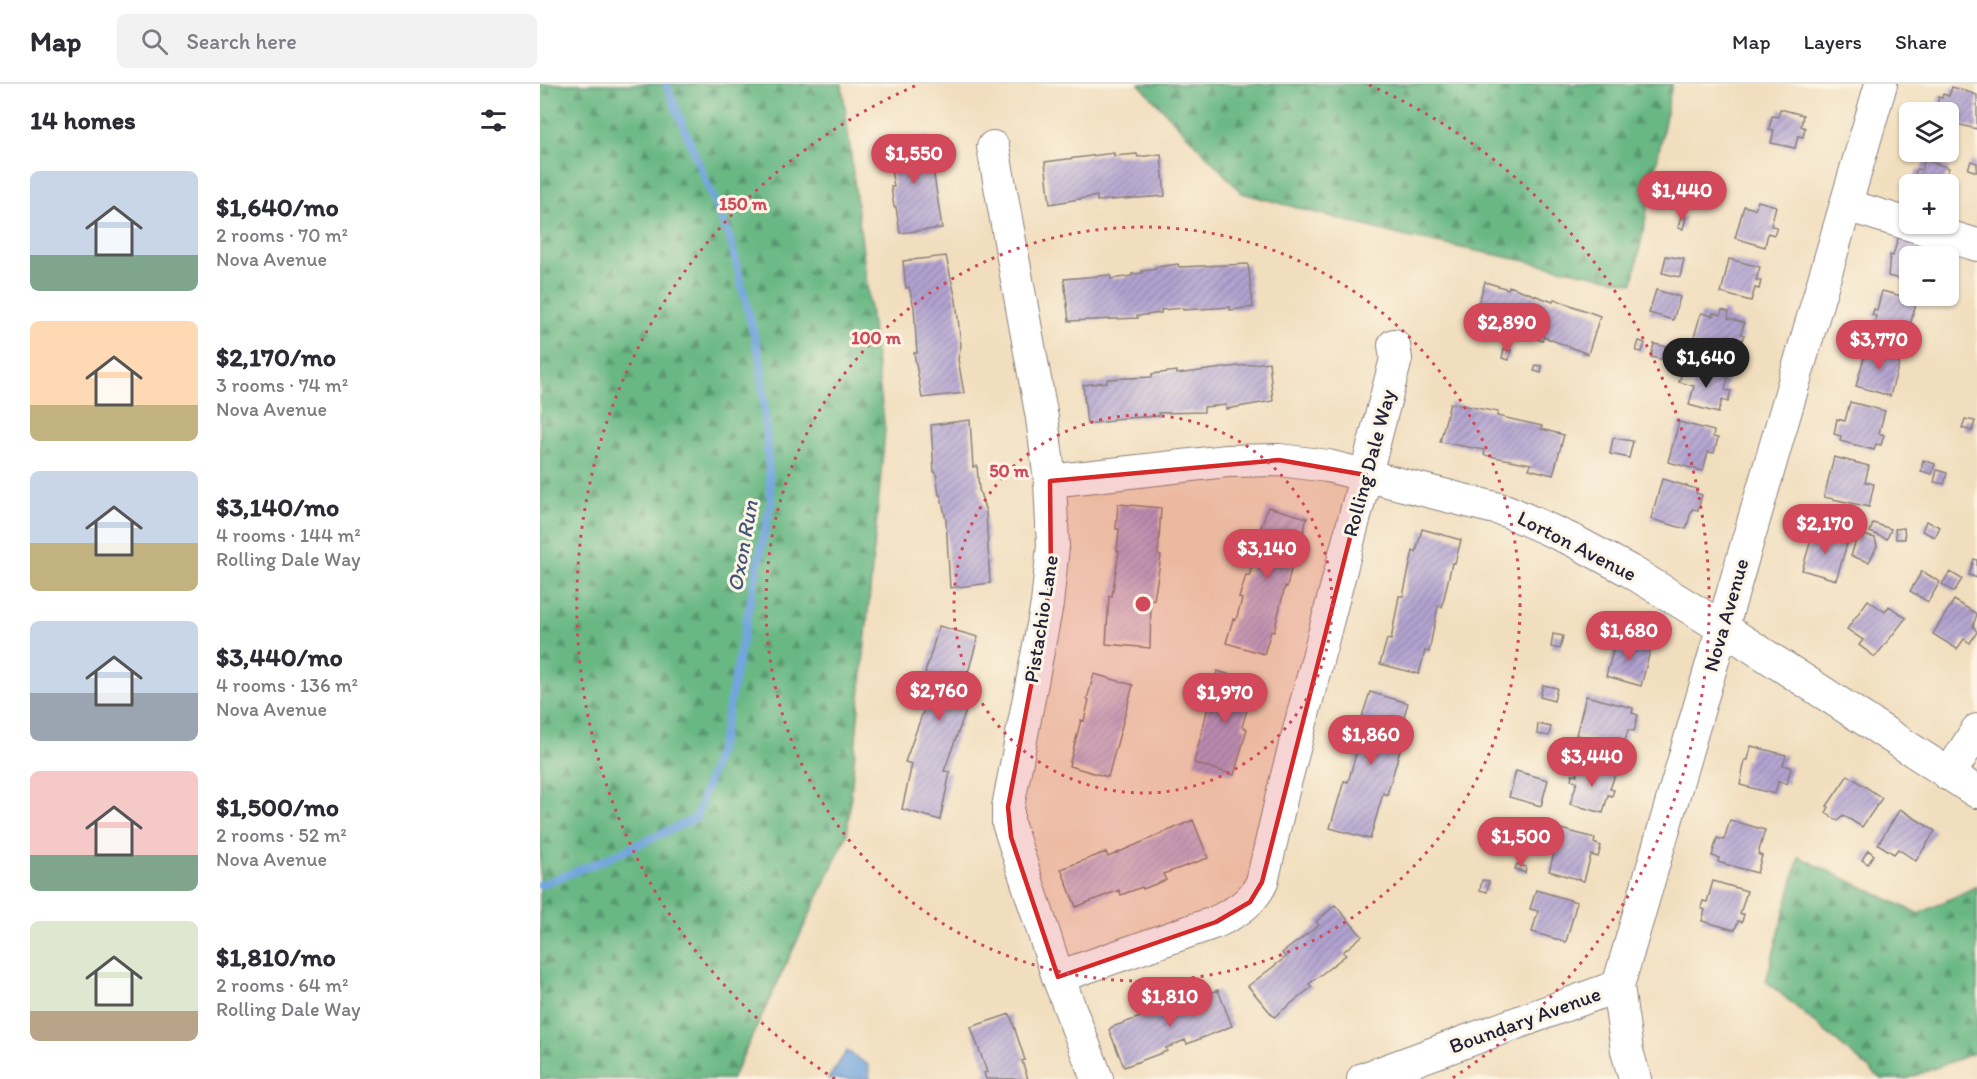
<!DOCTYPE html>
<meta charset="utf-8">
<style>
:root{--surface:#fff;--page:#f2f2f3;--text:#2b2b33;--muted:#7c7c81;--line:#e1e1e2;--accent:#d1495b}
body{margin:0;font-family:Itim,sans-serif;background:var(--page);color:var(--text);height:100vh;display:flex;flex-direction:column;font-size:22px;white-space:nowrap}
*{box-sizing:border-box;margin:0}
p{font-size:20px;color:var(--muted)}
.icon{flex:none;width:33px;height:33px;fill:none;stroke:currentColor;stroke-width:2;stroke-linecap:round;stroke-linejoin:round}
.map{position:relative;flex:1;overflow:hidden}
.side{display:flex;flex-direction:column;background:var(--surface);width:540px}
.side>*{flex:none}
.tools{position:absolute;left:1359px;top:18px;display:grid;gap:12px}
.tools a{display:grid;place-items:center;width:60px;height:60px;border-radius:9px;background:var(--surface);box-shadow:0 2px 4px #0004;font-size:30px}
.price{position:absolute;translate:-50% -51px;padding:0 14px;border-radius:21px;background:var(--accent);color:#fff;font-size:20px;line-height:39px;filter:drop-shadow(0 2px 3px #0008)}
.price::after{content:'';position:absolute;left:50%;top:36px;width:18px;height:14px;margin-left:-9px;background:inherit;clip-path:polygon(0 0,100% 0,50% 100%)}
.price.active{background:#222;color:#fff}
ul{padding:0;list-style:none}
li{display:flex;align-items:center;gap:18px;height:150px;padding:0 30px}
li span{display:grid;place-items:center;flex:none;width:168px;height:120px;border-radius:9px;color:#555}
li>.icon{margin-inline-start:auto}
span .icon{width:72px;height:72px;fill:#fffc;stroke-width:1}
li b{font-size:26px}
h2{display:flex;justify-content:space-between;align-items:center;height:72px;padding:0 30px;font-size:26px}
header{display:flex;align-items:center;gap:36px;box-sizing:border-box;height:84px;padding:0 30px;background:var(--surface);border-bottom:2px solid var(--line)}
header strong{font-size:28px}
nav{display:flex;gap:33px;margin-inline-start:auto;font-size:21px}
.search{width:420px;height:54px;background:var(--page);display:flex;align-items:center;gap:15px;box-sizing:border-box;padding:0 21px;border-radius:9px;color:var(--muted);font-size:22px}
main{display:flex;flex:1;min-height:0}
.map>svg:first-child{display:block}
.forest{fill:url(#forest-firs);stroke:#466d60;stroke-width:1.5}
.water{fill:#73a5de;stroke:#4a648c;stroke-width:1.5}
.lines{fill:none;stroke-linecap:round;stroke-linejoin:round}
.stream{stroke:#73a5de;stroke-width:8}
.building{fill:url(#building-hatch)}
.minor-casing{stroke:#8a807c;stroke-width:34}
.minor{stroke:#fff;stroke-width:32}
.marked{fill:#d62828;fill-opacity:0.2;stroke:#d62828;stroke-width:4.5;stroke-linejoin:round}
.ring{fill:none;stroke:#d1495b;stroke-width:3;stroke-dasharray:3 6}
.labels{text-anchor:middle;stroke-width:6;stroke-linejoin:round;paint-order:stroke}
.street-label{font-size:21px;fill:#22223b;stroke:#fcf5e5}
.water-label{font-size:22px;font-style:italic;fill:#42567c;stroke:#fcf5e5}
.centre{fill:#d1495b;stroke:#fcf5e5;stroke-width:3}
.ring-label{font-size:18px;text-anchor:middle;font-weight:bold;fill:#d1495b;stroke:#fcf5e5;stroke-width:6;stroke-linejoin:round;paint-order:stroke}
</style>
<header>
<strong>Map</strong>
<div class="search"><svg class="icon" aria-label="search" viewBox="0 0 24 24"><circle cx="10" cy="10" r="6"/><path d="M15 15l6 6"/></svg>Search here</div>
<nav><a>Map</a><a>Layers</a><a>Share</a></nav>
</header>
<main>
<section class="side">
<h2>14 homes<svg class="icon" aria-label="filters" viewBox="0 0 24 24"><path d="M4 7h16M4 17h16"/><circle cx="9" cy="7" r="2"/><circle cx="15" cy="17" r="2"/></svg></h2>
<ul>
<li><span style="background:linear-gradient(#c9d6e8 70%,#7fa58c 0)"><svg class="icon" aria-label="home" viewBox="0 0 24 24"><path d="M3 11l9-7 9 7M6 9v11h12V9"/></svg></span><div><b>$1,640/mo</b><p>2 rooms · 70 m²</p><p>Nova Avenue</p></div></li>
<li><span style="background:linear-gradient(#ffd9b3 70%,#c2b280 0)"><svg class="icon" aria-label="home" viewBox="0 0 24 24"><path d="M3 11l9-7 9 7M6 9v11h12V9"/></svg></span><div><b>$2,170/mo</b><p>3 rooms · 74 m²</p><p>Nova Avenue</p></div></li>
<li><span style="background:linear-gradient(#c9d6e8 60%,#c2b280 0)"><svg class="icon" aria-label="home" viewBox="0 0 24 24"><path d="M3 11l9-7 9 7M6 9v11h12V9"/></svg></span><div><b>$3,140/mo</b><p>4 rooms · 144 m²</p><p>Rolling Dale Way</p></div></li>
<li><span style="background:linear-gradient(#c9d6e8 60%,#9aa5b1 0)"><svg class="icon" aria-label="home" viewBox="0 0 24 24"><path d="M3 11l9-7 9 7M6 9v11h12V9"/></svg></span><div><b>$3,440/mo</b><p>4 rooms · 136 m²</p><p>Nova Avenue</p></div></li>
<li><span style="background:linear-gradient(#f6c9c9 70%,#7fa58c 0)"><svg class="icon" aria-label="home" viewBox="0 0 24 24"><path d="M3 11l9-7 9 7M6 9v11h12V9"/></svg></span><div><b>$1,500/mo</b><p>2 rooms · 52 m²</p><p>Nova Avenue</p></div></li>
<li><span style="background:linear-gradient(#dfe7d0 75%,#b9a48a 0)"><svg class="icon" aria-label="home" viewBox="0 0 24 24"><path d="M3 11l9-7 9 7M6 9v11h12V9"/></svg></span><div><b>$1,810/mo</b><p>2 rooms · 64 m²</p><p>Rolling Dale Way</p></div></li>
</ul>
</section>
<div class="map">
<svg width="1437" height="995" viewBox="0 0 1437 995">
<defs>
<pattern id="forest-firs" width="22" height="20" patternUnits="userSpaceOnUse" patternTransform="scale(1.5)"><rect width="22" height="20" fill="#69b884"/><path d="M5 1l3.5 6h-7zM16 11l3.5 6h-7z" fill="#56956d"/></pattern>
<pattern id="building-hatch" width="6" height="6" patternUnits="userSpaceOnUse" patternTransform="scale(1.5)"><rect width="6" height="6" fill="#b2a3d0"/><path d="M-1 1l2-2M0 6l6-6M5 7l2-2" fill="none" stroke="#9084aa"/></pattern>
</defs>
<rect width="100%" height="100%" fill="#fcf5e5"/>
<filter id="ink" filterUnits="userSpaceOnUse"><feTurbulence type="fractalNoise" baseFrequency=".0167" numOctaves="2"/><feDisplacementMap in="SourceGraphic" scale="12" xChannelSelector="R" yChannelSelector="G"/><feConvolveMatrix kernelMatrix="1 2 1 2 8 2 1 2 1" color-interpolation-filters="sRGB"/></filter>
<filter id="wash" filterUnits="userSpaceOnUse"><feTurbulence type="fractalNoise" baseFrequency=".008" numOctaves="4" result="noise"/><feDisplacementMap in="SourceGraphic" scale="24" xChannelSelector="R" yChannelSelector="G"/><feGaussianBlur stdDeviation="1.35" result="paint"/><feColorMatrix in="noise" values="0 0 0 0 0 0 0 0 0 0 0 0 0 0 0 0 0 1.4 0 .05"/><feComposite in="paint" operator="in"/></filter>
<g filter="url(#wash)">
<rect width="100%" height="100%" fill="#f1debe"/>
<path class="forest" d="M 0,0 L 302,0 L 345,346 L 307,751 L 192,995 L 0,995 Z
M 599,0 L 1132,0 L 1093,199 L 863,152 L 702,109 Z
M 1259,773 L 1379,830 L 1437,802 L 1437,968 L 1366,995 L 1341,995 L 1226,897 Z"/>
<path class="water" d="M 307,967 L 328,981 L 330,995 L 288,995 Z"/>
<g class="lines">
<path class="stream" d="M 0,801 L 62,777 L 156,734 L 182,656 L 231,417 L 221,279 L 191,158 L 126,0"/>
</g>
<g id="blocks">
<path class="building" d="M 1412,3 L 1437,11 L 1437,45 L 1408,38 L 1408,28 L 1398,28 L 1398,13 L 1402,14 L 1403,10 L 1409,12 Z
M 1240,25 L 1263,31 L 1261,42 L 1265,44 L 1263,53 L 1258,52 L 1255,64 L 1231,59 L 1234,46 L 1229,45 L 1232,32 L 1238,33 Z
M 388,52 L 402,144 L 360,149 L 356,123 L 354,123 L 351,103 L 354,103 L 346,58 Z
M 574,69 L 574,72 L 597,70 L 598,73 L 621,70 L 625,112 L 557,117 L 557,112 L 510,120 L 505,78 Z
M 1385,76 L 1409,84 L 1403,100 L 1378,100 L 1380,96 L 1374,94 L 1377,85 L 1381,86 Z
M 1431,77 L 1437,79 L 1437,88 L 1428,85 Z
M 1218,117 L 1236,122 L 1231,142 L 1237,143 L 1234,151 L 1228,149 L 1225,163 L 1195,154 L 1204,122 L 1215,125 Z
M 1141,132 L 1146,133 L 1143,145 L 1138,144 Z
M 1358,154 L 1392,163 L 1390,172 L 1370,172 L 1370,198 L 1348,192 L 1350,171 L 1353,172 Z
M 406,172 L 416,216 L 421,262 L 418,275 L 424,309 L 382,314 L 374,269 L 377,269 L 374,223 L 369,203 L 366,204 L 363,177 Z
M 1126,172 L 1144,175 L 1140,193 L 1122,189 Z
M 1189,175 L 1220,183 L 1216,196 L 1221,197 L 1219,205 L 1215,204 L 1211,217 L 1181,209 Z
M 638,180 L 639,183 L 708,180 L 713,223 L 690,226 L 690,223 L 643,226 L 643,224 L 621,226 L 621,229 L 597,232 L 598,234 L 529,237 L 524,195 L 570,191 L 571,195 L 592,192 L 592,190 L 603,189 L 602,187 L 616,185 L 616,183 Z
M 945,198 L 968,205 L 969,202 L 1013,218 L 1014,215 L 1060,232 L 1048,270 L 1004,253 L 1002,257 L 959,240 L 958,245 L 933,237 Z
M 1116,206 L 1140,213 L 1133,236 L 1109,229 Z
M 1342,207 L 1377,216 L 1366,256 L 1332,247 L 1336,232 L 1332,231 L 1334,225 L 1337,226 Z
M 1182,226 L 1189,228 L 1188,234 L 1204,239 L 1201,250 L 1204,251 L 1202,257 L 1199,256 L 1194,272 L 1152,260 L 1161,229 L 1173,232 L 1173,229 L 1181,231 Z
M 1099,257 L 1105,259 L 1102,268 L 1096,267 Z
M 1114,260 L 1137,265 L 1134,278 L 1111,273 Z
M 1327,263 L 1361,272 L 1350,312 L 1316,302 Z
M 964,265 L 971,266 L 969,276 L 962,274 Z
M 729,278 L 733,317 L 686,325 L 686,321 L 664,323 L 664,328 L 618,329 L 619,332 L 572,335 L 572,337 L 547,340 L 543,301 L 567,298 L 567,295 L 612,293 L 612,290 L 637,287 L 637,290 Z
M 996,281 L 1002,282 L 1001,289 L 994,287 Z
M 1144,282 L 1188,293 L 1185,306 L 1191,307 L 1188,318 L 1182,316 L 1178,329 L 1149,321 L 1154,302 L 1139,298 Z
M 1310,318 L 1345,327 L 1339,349 L 1344,351 L 1341,361 L 1336,360 L 1334,366 L 1300,357 L 1301,352 L 1294,350 L 1297,335 L 1305,337 Z
M 910,319 L 958,328 L 957,332 L 1002,342 L 1001,345 L 1024,351 L 1013,391 L 989,385 L 991,380 L 944,371 L 945,366 L 900,358 Z
M 1425,335 L 1435,337 L 1432,347 L 1422,344 Z
M 430,336 L 433,383 L 437,382 L 439,405 L 446,428 L 450,499 L 410,504 L 406,436 L 401,411 L 399,411 L 396,388 L 394,388 L 391,341 Z
M 1139,338 L 1174,347 L 1173,353 L 1178,354 L 1174,369 L 1168,368 L 1163,387 L 1128,378 Z
M 1073,354 L 1093,357 L 1089,374 L 1070,370 Z
M 1294,373 L 1329,382 L 1325,398 L 1334,400 L 1329,423 L 1284,413 Z
M 1383,376 L 1395,380 L 1392,390 L 1381,387 Z
M 1397,386 L 1407,389 L 1404,400 L 1394,398 Z
M 1122,395 L 1157,405 L 1156,409 L 1162,411 L 1158,426 L 1152,425 L 1146,445 L 1111,435 Z
M 578,420 L 621,424 L 618,471 L 621,472 L 614,516 L 611,515 L 610,564 L 566,560 L 569,512 L 572,512 L 579,467 L 577,467 L 579,445 L 576,445 Z
M 728,423 L 767,434 L 760,459 L 757,458 L 747,503 L 745,502 L 734,548 L 731,547 L 724,570 L 686,559 L 693,535 L 696,536 L 702,515 L 699,514 L 706,491 L 709,492 L 715,470 L 712,469 Z
M 1386,437 L 1400,443 L 1395,453 L 1382,447 Z
M 1333,439 L 1351,445 L 1347,455 L 1330,448 Z
M 1364,444 L 1365,455 L 1356,455 L 1355,445 Z
M 882,445 L 921,456 L 915,479 L 912,479 L 902,523 L 898,522 L 889,568 L 885,567 L 879,590 L 840,580 L 847,555 L 851,556 L 859,512 L 863,512 L 873,467 L 876,468 Z
M 1274,446 L 1308,457 L 1296,496 L 1262,486 Z
M 1318,450 L 1335,454 L 1337,462 L 1329,478 L 1311,472 Z
M 1434,475 L 1437,476 L 1437,494 L 1429,491 Z
M 1382,487 L 1400,498 L 1388,518 L 1370,507 Z
M 1410,488 L 1422,495 L 1414,508 L 1402,500 Z
M 1328,516 L 1345,528 L 1349,522 L 1366,534 L 1335,573 L 1319,561 L 1323,556 L 1307,545 Z
M 1414,516 L 1437,530 L 1433,542 L 1437,548 L 1430,559 L 1424,555 L 1417,565 L 1393,550 Z
M 399,542 L 438,553 L 426,596 L 431,598 L 424,620 L 428,621 L 404,687 L 410,688 L 400,736 L 362,725 L 372,680 L 365,678 L 388,614 L 385,613 L 391,591 L 385,589 Z
M 1013,550 L 1023,552 L 1020,565 L 1011,563 Z
M 1077,553 L 1111,563 L 1101,602 L 1066,592 Z
M 677,587 L 715,598 L 702,643 L 707,645 L 694,691 L 654,679 Z
M 554,590 L 593,601 L 568,693 L 529,682 L 541,636 L 544,637 L 549,616 L 547,615 Z
M 1003,601 L 1017,604 L 1014,617 L 1000,613 Z
M 830,608 L 868,619 L 855,664 L 860,666 L 847,711 L 843,709 L 830,755 L 790,744 L 804,697 L 808,698 L 820,656 L 815,654 Z
M 1046,612 L 1093,624 L 1092,629 L 1098,631 L 1094,647 L 1088,646 L 1083,664 L 1036,651 Z
M 998,640 L 1011,643 L 1009,652 L 997,650 Z
M 1211,662 L 1246,671 L 1243,681 L 1251,683 L 1247,700 L 1238,697 L 1235,710 L 1200,701 L 1205,676 L 1208,676 Z
M 1040,680 L 1075,691 L 1070,705 L 1074,706 L 1072,712 L 1068,711 L 1063,729 L 1030,720 L 1037,698 L 1031,696 L 1032,690 L 1037,691 Z
M 976,687 L 1008,696 L 1001,722 L 969,713 Z
M 1308,691 L 1342,714 L 1322,743 L 1303,731 L 1298,737 L 1286,729 L 1289,723 L 1287,722 Z
M 1360,725 L 1395,747 L 1376,777 L 1358,765 L 1354,770 L 1338,760 Z
M 653,736 L 668,774 L 623,790 L 626,796 L 603,805 L 602,803 L 581,811 L 579,806 L 536,823 L 521,785 L 566,768 L 568,773 Z
M 1190,736 L 1225,746 L 1218,770 L 1222,772 L 1217,789 L 1178,778 L 1179,774 L 1172,772 L 1177,754 L 1184,756 Z
M 1021,745 L 1055,754 L 1054,759 L 1061,762 L 1058,773 L 1051,771 L 1044,797 L 1009,787 Z
M 1328,766 L 1334,771 L 1328,780 L 1322,776 Z
M 977,780 L 986,783 L 985,789 L 975,785 Z
M 942,796 L 949,797 L 947,808 L 940,806 Z
M 1173,797 L 1207,807 L 1200,830 L 1204,830 L 1202,838 L 1198,837 L 1195,846 L 1162,837 L 1165,826 L 1161,824 L 1163,817 L 1167,818 Z
M 996,806 L 1037,818 L 1026,858 L 992,848 L 998,827 L 990,825 Z
M 795,821 L 822,852 L 803,868 L 806,871 L 769,900 L 772,903 L 734,933 L 708,902 L 746,873 L 742,869 L 779,841 L 776,838 Z
M 678,906 L 692,942 L 647,960 L 645,956 L 626,964 L 627,967 L 584,983 L 569,946 L 572,943 L 612,929 L 610,925 L 633,917 L 635,923 Z
M 470,930 L 485,976 L 482,977 L 488,995 L 446,995 L 444,989 L 447,988 L 431,943 Z"/>
</g>
</g>
<g filter="url(#ink)">
<use href="#blocks" fill-opacity="0" stroke="#8a807c" stroke-width="1.5"/>
<g class="lines">
<g class="minor-casing">
<path id="minor" d="M 453,63 L 502,334 L 510,397 L 513,462 L 507,520 L 468,723 L 468,739 L 518,893 L 557,995
M 1306,121 L 1437,161
M 510,397 L 687,377 L 739,376 L 788,382 L 967,427 L 1034,457 L 1090,487 L 1183,544 L 1437,708
M 1409,691 L 1437,646
M 518,893 L 676,838 C 697,828 713,818 722,798 L 743,707 L 856,275 L 854,261
M 823,995 L 1078,902
M 1095,995 L 1087,967 L 1078,902 L 1341,0"/>
</g>
<use href="#minor" class="minor"/>
</g>
</g>
<path class="marked" d="M 739,376 L 826,391 L 722,798 L 710,818 L 676,838 L 518,893 L 471,753 L 468,723 L 511,496 L 510,397 Z"/>
<g class="ring">
<circle cx="603" cy="520" r="189"/>
<circle cx="603" cy="520" r="377"/>
<path d="M295 995A566 566 0 0 1 377 1M829 1A566 566 0 0 1 911 995"/>
</g>
<g class="labels">
<g class="street-label">
<text transform="translate(829 379) rotate(-75)" y="7">Rolling Dale Way</text>
<text transform="translate(1037 462) rotate(27)" y="7">Lorton Avenue</text>
<text transform="translate(1186 531) rotate(-74)" y="7">Nova Avenue</text>
<text transform="translate(501 535) rotate(-81)" y="7">Pistachio Lane</text>
<text transform="translate(985 936) rotate(-20)" y="7">Boundary Avenue</text>
</g>
<g class="water-label">
<text transform="translate(202 462) rotate(-80)" y="8">Oxon Run</text>
</g>
</g>
<circle cx="603" cy="520" r="9" class="centre"/>
<g class="ring-label">
<text x="203" y="126">150 m</text>
<text x="336" y="260">100 m</text>
<text x="469" y="393">50 m</text>
</g>
</svg>
<div class="tools">
<a><svg class="icon" aria-label="layers" viewBox="0 0 24 24"><path d="M12 4l9 5-9 5-9-5zM3 14l9 5 9-5"/></svg></a>
<a>+</a>
<a>−</a>
</div>
<b class="price" style="left:374px;top:101px">$1,550</b>
<b class="price" style="left:1142px;top:138px">$1,440</b>
<b class="price" style="left:967px;top:270px">$2,890</b>
<b class="price" style="left:1339px;top:287px">$3,770</b>
<b class="price active" style="left:1166px;top:305px">$1,640</b>
<b class="price" style="left:1285px;top:471px">$2,170</b>
<b class="price" style="left:727px;top:496px">$3,140</b>
<b class="price" style="left:1089px;top:578px">$1,680</b>
<b class="price" style="left:399px;top:638px">$2,760</b>
<b class="price" style="left:685px;top:640px">$1,970</b>
<b class="price" style="left:831px;top:682px">$1,860</b>
<b class="price" style="left:1052px;top:704px">$3,440</b>
<b class="price" style="left:981px;top:784px">$1,500</b>
<b class="price" style="left:630px;top:944px">$1,810</b>
</div>
</main>
